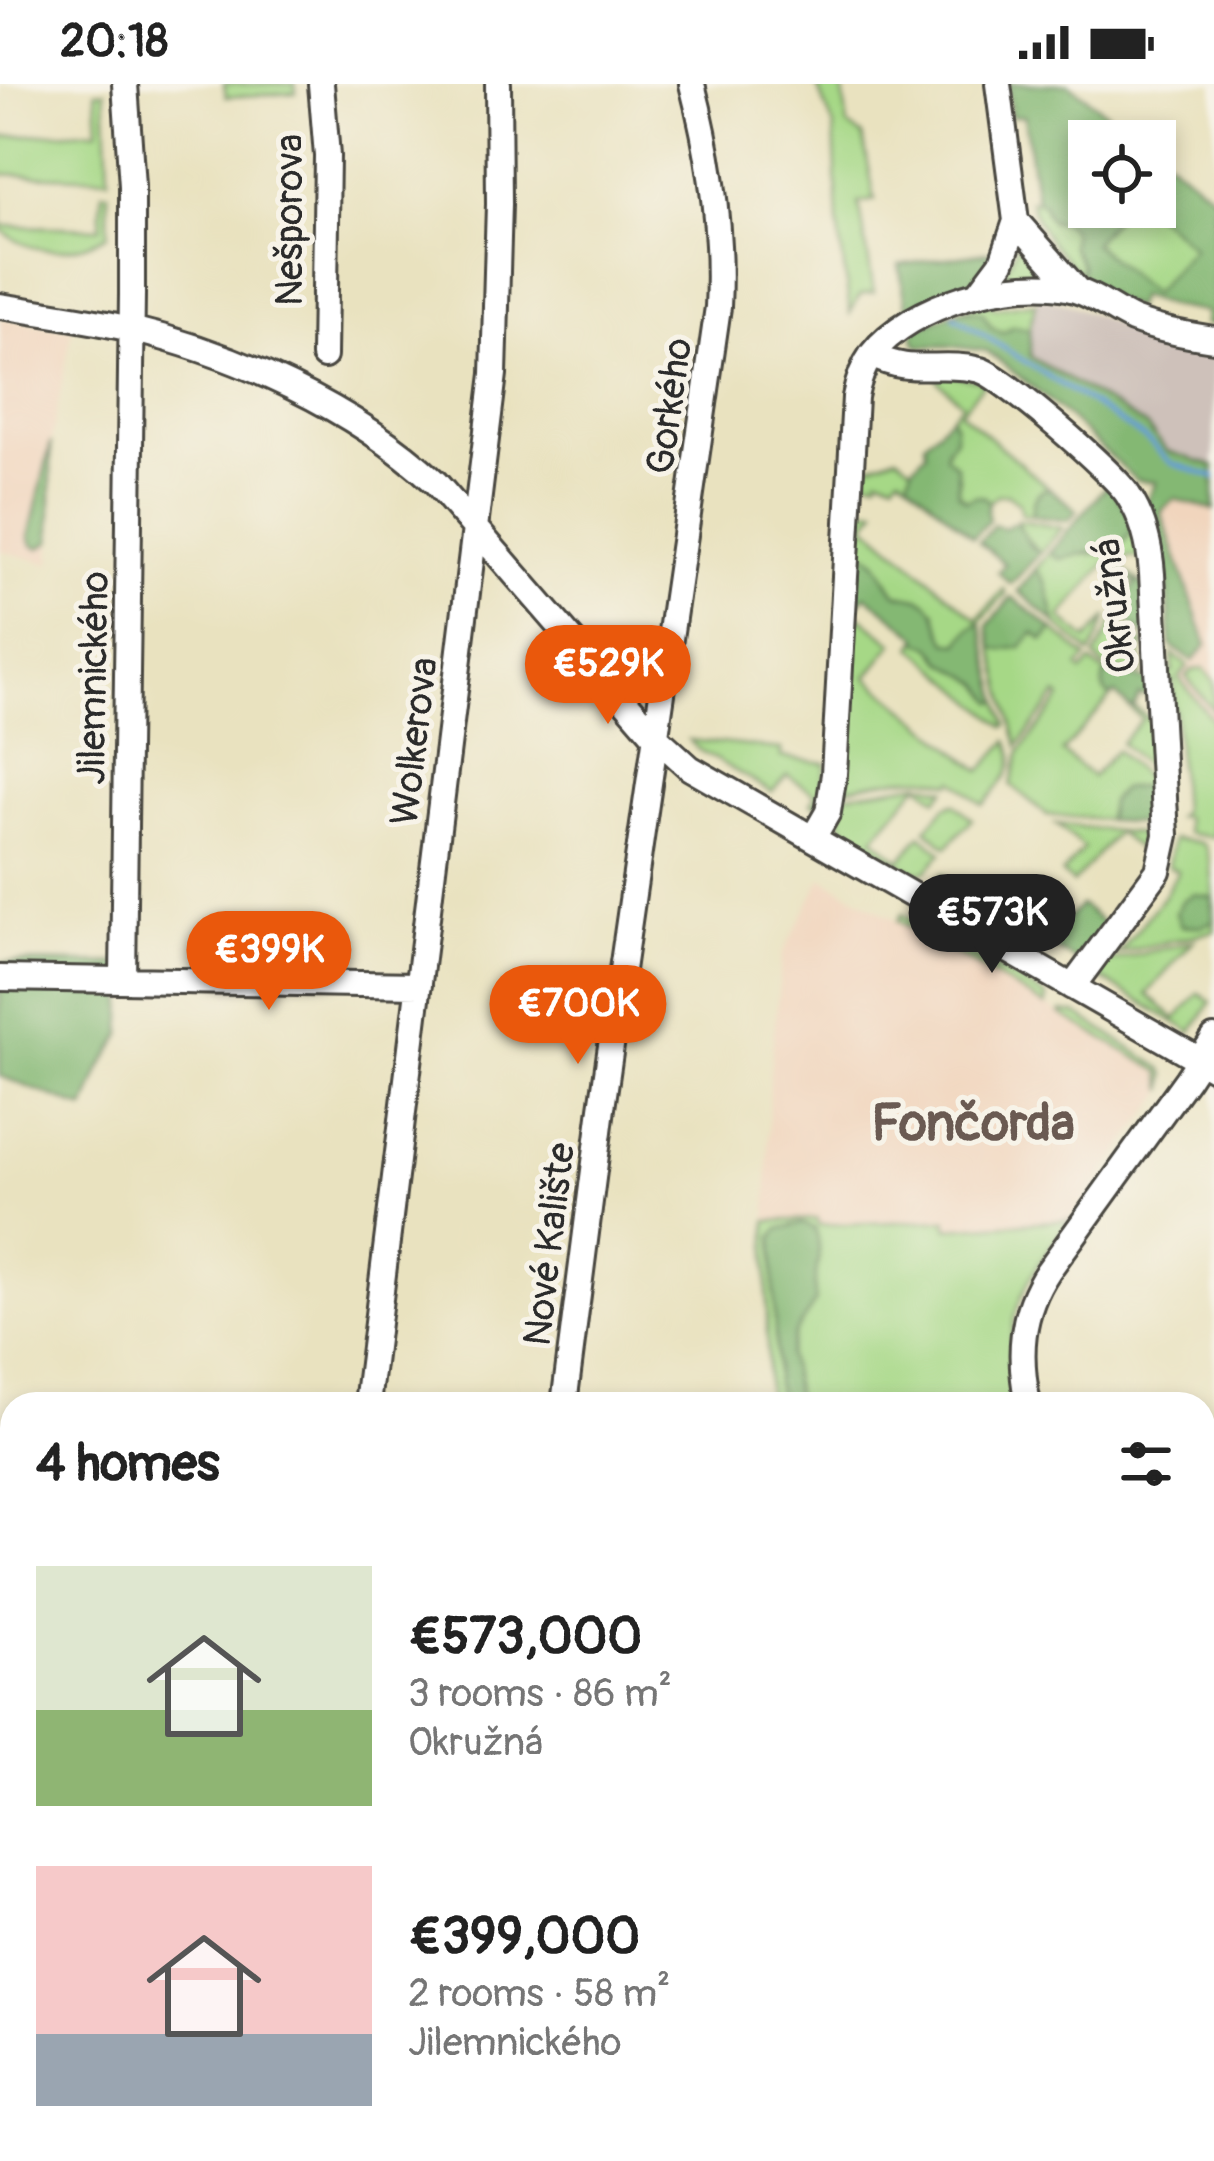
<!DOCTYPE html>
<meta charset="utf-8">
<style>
:root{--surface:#fff;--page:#f2f2f2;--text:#222;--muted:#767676;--accent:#ea580c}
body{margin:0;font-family:Pangolin,sans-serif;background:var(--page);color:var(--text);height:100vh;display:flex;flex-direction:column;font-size:45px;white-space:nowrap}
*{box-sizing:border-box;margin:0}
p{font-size:39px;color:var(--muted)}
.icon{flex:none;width:66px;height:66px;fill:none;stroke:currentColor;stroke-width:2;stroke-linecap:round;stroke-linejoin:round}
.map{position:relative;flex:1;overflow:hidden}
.drawer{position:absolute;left:0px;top:1308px;width:1215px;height:771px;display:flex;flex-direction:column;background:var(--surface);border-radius:36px 36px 0 0;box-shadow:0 6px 18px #0003}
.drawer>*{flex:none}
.fabs{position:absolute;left:1068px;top:36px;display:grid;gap:24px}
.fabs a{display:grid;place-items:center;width:108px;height:108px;border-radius:0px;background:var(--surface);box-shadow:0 6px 18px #0003;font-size:60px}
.price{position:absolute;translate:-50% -102px;padding:0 27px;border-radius:42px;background:var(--accent);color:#fff;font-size:39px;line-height:78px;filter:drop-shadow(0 3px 6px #0008)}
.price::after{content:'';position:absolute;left:50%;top:72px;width:36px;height:27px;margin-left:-18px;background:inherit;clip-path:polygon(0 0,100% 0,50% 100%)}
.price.current{background:#222;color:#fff}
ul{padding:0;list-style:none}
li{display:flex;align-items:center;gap:36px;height:300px;padding:0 36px}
li span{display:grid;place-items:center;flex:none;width:336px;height:240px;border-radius:0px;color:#555}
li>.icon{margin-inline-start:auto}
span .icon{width:144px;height:144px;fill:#fffc;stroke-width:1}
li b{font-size:51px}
h2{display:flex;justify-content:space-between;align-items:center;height:144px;padding:0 36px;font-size:51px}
.status{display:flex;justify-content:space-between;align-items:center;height:84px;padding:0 60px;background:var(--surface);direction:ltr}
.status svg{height:33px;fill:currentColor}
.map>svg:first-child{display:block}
.built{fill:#f1d5bd}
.industrial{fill:#cec1ba}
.green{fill:#a6d886;stroke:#688258;stroke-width:3}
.forest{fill:#84b873;stroke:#58724f;stroke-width:3}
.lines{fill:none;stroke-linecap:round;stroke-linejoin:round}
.stream{stroke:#659ed4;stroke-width:4.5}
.minor-casing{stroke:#484641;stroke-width:30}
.minor{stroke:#fff;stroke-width:24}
.labels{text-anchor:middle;stroke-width:10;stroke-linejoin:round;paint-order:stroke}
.street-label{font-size:39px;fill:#2b2b2b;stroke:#f7f3e8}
.district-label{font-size:51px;font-weight:bold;fill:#6a5a52;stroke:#f7f3e8}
</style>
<div class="status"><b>20:18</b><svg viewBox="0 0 49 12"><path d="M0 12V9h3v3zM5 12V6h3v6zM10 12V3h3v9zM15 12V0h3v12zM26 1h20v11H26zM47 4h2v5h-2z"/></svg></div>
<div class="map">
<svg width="1214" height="2077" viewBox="0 0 1214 2077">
<rect width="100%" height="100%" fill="#f7f3e8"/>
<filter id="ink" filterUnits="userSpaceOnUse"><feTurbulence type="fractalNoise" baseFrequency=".00833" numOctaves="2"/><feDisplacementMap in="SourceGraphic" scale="24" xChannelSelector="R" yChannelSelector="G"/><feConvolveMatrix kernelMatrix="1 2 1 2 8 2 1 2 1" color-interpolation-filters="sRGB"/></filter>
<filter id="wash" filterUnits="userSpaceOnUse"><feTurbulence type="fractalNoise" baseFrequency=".004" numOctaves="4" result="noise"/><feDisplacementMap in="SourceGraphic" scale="48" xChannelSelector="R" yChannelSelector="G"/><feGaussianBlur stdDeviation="2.7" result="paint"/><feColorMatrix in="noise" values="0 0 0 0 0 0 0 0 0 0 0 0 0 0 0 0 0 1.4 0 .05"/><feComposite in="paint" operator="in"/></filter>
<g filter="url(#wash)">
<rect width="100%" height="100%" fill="#e9e2bf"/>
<path class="built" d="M 0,234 L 72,246 L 51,358 L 51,480 L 0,466 Z
M 1174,415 L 1214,426 L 1214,638 L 1179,593 L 1206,560 L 1161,428 Z
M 822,794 L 1162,988 L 1165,1007 L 1069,1136 L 948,1144 L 946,1136 L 841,1141 L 817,1141 L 817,1135 L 767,1137 L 769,998 L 782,871 Z"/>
<path class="industrial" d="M 1038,213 L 1066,219 L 1159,259 L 1214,270 L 1214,382 L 1167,367 L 1146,342 L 1031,272 L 1029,245 Z"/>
<path class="green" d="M 224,0 L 295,0 L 296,9 L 226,13 Z
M 816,0 L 842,0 L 848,42 L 863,52 L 875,116 L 859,119 L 874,208 L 860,211 L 850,229 L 838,138 L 834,43 Z
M 96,7 L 105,7 L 109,94 L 0,90 L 0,53 L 98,46 Z
M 0,105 L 1,138 L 5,142 L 100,144 L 102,108 L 108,108 L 108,150 C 74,171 30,173 0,144 Z
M 1036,116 L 1043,119 L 1051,138 L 1065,139 L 1072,148 L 1071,162 L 1082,181 L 1079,189 C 1057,167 1038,148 1030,117 Z
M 1124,123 L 1147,123 L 1194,163 L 1153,211 L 1093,159 Z
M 1020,156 L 1054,195 L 1000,197 Z
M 985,218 L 996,224 L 1036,218 L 1029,245 L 1013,243 L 1003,249 L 960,226 Z
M 942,289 L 985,298 L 960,328 L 1049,404 C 1034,408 1032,418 1032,432 L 1021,430 L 1019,419 L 1007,410 L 997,411 L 989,418 L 984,413 L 975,412 L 967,416 L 958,409 L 959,391 L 945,371 L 955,340 L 951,332 L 962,319 L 939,298 L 938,295 Z
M 897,371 L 912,383 L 908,396 L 900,390 L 894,396 L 879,392 L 878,396 L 862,395 L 863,383 Z
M 860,424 L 877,425 L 866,440 L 977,535 L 1004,505 L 1006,510 L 959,560 L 948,558 L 939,543 L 936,527 L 896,509 L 874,474 L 857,466 Z
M 1018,436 L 1062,444 L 1040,469 L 1022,450 Z
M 1136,442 L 1144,474 L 1127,473 L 1123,485 L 1138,497 L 1136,500 L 1108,477 L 1061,533 L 1087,556 L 1108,532 L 1091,570 L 1056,539 L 1046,499 L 1036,485 L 1052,465 L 1053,472 L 1106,469 Z
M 853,532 L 861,533 L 894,559 L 867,593 L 981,687 L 1008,657 C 1022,681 999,703 983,721 L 954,696 L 951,699 C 916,687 879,698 844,704 Z
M 1115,535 L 1146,562 L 1140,563 L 1141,590 L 1105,584 L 1095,573 Z
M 1053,545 L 1087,574 L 1078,584 L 1082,588 L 1091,578 L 1105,589 C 1102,600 1101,607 1111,613 L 1062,668 L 1092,693 L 1116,666 L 1147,696 L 1147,701 C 1119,706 1112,706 1107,736 L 1047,731 L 1011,701 L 1020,668 L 1061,614 L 1057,611 L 1018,662 L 993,564 L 1003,566 L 1034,548 L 1044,556 Z
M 917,557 L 932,562 L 938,572 L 981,599 L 995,618 L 1000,617 L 1007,641 L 1005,643 L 913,563 Z
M 1172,570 L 1188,582 L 1179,594 L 1214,638 L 1214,754 L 1187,749 L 1185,734 L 1176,733 L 1181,728 L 1173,596 L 1164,601 L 1164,593 L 1173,587 Z
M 1204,585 L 1214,597 L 1214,627 L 1186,593 L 1192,586 Z
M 1129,623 L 1134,623 L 1157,641 L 1151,687 L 1121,659 L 1142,635 Z
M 689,656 L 781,665 L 781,673 L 826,679 L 820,719 L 816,721 L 811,719 L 816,710 L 787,691 L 772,708 L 699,666 Z
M 920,699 L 946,705 L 937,715 L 919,700 L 874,754 L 900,776 L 921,751 L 942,769 L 925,788 L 912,786 L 845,749 L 841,734 L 842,711 Z
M 954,719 L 972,735 L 947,763 L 926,745 L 946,722 Z
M 1056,740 L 1141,750 L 1139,758 L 1144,763 L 1140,767 L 1117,748 L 1073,799 L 1062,790 L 1084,764 Z
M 1173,755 C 1181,756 1196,756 1203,760 C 1214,770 1214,829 1214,847 L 1101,873 L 1110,861 L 1120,868 L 1164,812 L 1178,787 L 1168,782 Z
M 942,790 L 976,815 L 983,808 L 1008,820 L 1050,851 L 1050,862 L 1026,847 L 1028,841 L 985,816 L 980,822 L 938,798 L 937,796 Z
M 902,830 L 1047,913 L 1046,922 L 898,837 Z
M 1193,857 L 1147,910 L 1176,935 L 1199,909 L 1211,918 L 1192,948 L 1095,891 L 1100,880 Z
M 1062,928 L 1077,930 L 1162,984 L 1166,990 L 1165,1007 L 1161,988 L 1060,930 Z
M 817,1135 L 818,1141 L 947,1136 L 948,1144 L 1069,1136 C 1021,1203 1000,1235 1014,1320 L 767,1320 L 767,1137 Z
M 362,2067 L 485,2067 L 483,2077 L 405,2077 Z"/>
<path class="forest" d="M 1008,0 L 1069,0 L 1143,57 L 1089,57 L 1089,123 L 1124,123 L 1093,159 L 1152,210 L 1193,163 L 1147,123 L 1155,123 L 1155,66 L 1214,112 L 1214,241 L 1205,240 L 1206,228 L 1173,223 L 1138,212 L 1134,224 L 1117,217 L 1080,194 L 1082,181 L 1071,162 L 1072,147 L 1065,139 C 1049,138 1046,135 1043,120 L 1036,116 L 1024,32 L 1011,32 Z
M 996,167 L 980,197 L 908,231 L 899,181 Z
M 960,226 L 982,228 L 992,244 L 1003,249 L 1013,242 L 1029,245 L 1031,273 L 1146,342 L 1167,367 L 1214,382 L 1214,426 L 1174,415 L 1161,428 L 1207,561 L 1193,577 L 1171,562 L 1166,474 L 1157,478 L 1143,425 L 1156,398 L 1136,396 L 1050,317 L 987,267 L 950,262 L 918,262 L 914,255 L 914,245 Z
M 951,332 L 955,340 L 955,354 L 947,363 L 945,371 L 957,382 L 958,409 L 966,416 L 975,412 L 984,413 L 989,418 L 987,428 L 989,436 L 973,453 L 908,396 L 912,383 L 926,368 L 925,358 Z
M 51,358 L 51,457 L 39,464 L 32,461 L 29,453 Z
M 1109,399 L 1136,442 L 1121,461 L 1106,469 L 1092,468 L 1060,475 L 1053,472 L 1052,466 Z
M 1049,404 L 1077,426 L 1068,437 L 1032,432 C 1032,418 1034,408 1049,404 Z
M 1017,438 L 1030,462 L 1040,469 L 1011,500 L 998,488 L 1005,480 L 979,458 L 994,441 L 1004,444 Z
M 857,466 C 877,469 884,494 896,509 C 903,512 911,512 918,514 C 938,519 938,542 948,558 L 959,559 L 970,545 L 981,539 L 1000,617 L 995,618 L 981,599 L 944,578 L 932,562 L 917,557 L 919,553 L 866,511 L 859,519 L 854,515 Z
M 1036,485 L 1046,499 L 1056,539 L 1018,507 Z
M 1138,497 L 1145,503 L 1150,556 L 1115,526 Z
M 1012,513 L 1053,545 L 1044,556 L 1034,549 L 1021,563 L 1003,566 L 993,564 L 988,542 Z
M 1105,589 L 1154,597 L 1155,612 L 1139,611 L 1134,623 L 1129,623 L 1115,610 L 1111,613 C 1101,607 1102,599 1105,589 Z
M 1147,701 L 1147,737 L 1144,740 L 1107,736 L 1110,718 L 1121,705 Z
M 1193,810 L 1212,813 L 1214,836 L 1203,842 L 1182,842 L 1176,829 L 1182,817 Z
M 1081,821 L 1109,844 L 1081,879 L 1050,862 L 1049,855 Z
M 0,878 L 126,880 L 122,951 L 101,984 L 85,1025 L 0,992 Z
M 802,1139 L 815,1145 C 826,1173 810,1192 816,1217 L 794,1250 L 788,1271 L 797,1316 L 794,1320 L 781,1320 L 776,1298 L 773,1153 L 779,1145 Z"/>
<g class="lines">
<path class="stream" d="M 954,232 L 1146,355 L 1171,379 L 1214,393"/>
</g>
</g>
<g filter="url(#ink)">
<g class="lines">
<g class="minor-casing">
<path id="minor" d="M 321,0 L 327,72 L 324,272
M 998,0 L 1016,137 L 1077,206
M 978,210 L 1002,178 L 1016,137
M 0,222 C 42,229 85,235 127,244 C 236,270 354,323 436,399 L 657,654 L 690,684 L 1214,984
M 872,271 C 910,292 942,276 980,286 C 1004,293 1114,389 1128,411 C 1144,435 1150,462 1152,490 L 1166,751 L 1158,787 L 1072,903
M 813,754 L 828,728 L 834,690 L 855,313 C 858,297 862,284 872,270 C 909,221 1016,189 1075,206 C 1096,212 1113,227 1133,236 C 1159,246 1186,251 1214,255
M 0,894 L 419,901
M 123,895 L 132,210 L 132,102 L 125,0
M 367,1320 L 494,290 L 499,120 L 498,0
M 564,1320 L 602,1024 L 718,223 C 722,148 711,73 692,0
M 1028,1320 C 1018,1271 1020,1229 1048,1187 L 1187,995 L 1214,954
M 1203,1536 L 1214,1537
M 0,1693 L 12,1689
M 1203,1783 L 1214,1784
M 1203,2063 L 1214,2068
M 855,2067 L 863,2077
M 155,2077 L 157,2067
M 571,2077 L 572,2067
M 591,2077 L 599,2067"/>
</g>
<use href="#minor" class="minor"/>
</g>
</g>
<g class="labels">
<g class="street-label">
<text transform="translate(288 136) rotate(-90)" y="14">Nešporova</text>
<text transform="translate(668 322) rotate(-82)" y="14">Gorkého</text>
<text transform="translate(1113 522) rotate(-97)" y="14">Okružná</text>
<text transform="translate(92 594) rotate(-89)" y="14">Jilemnického</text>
<text transform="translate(413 657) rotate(-83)" y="14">Wolkerova</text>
<text transform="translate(548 1160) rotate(-83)" y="14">Nové Kalište</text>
</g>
<g class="district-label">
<text x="973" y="1056">Fončorda</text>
</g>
</g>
</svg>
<div class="fabs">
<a><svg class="icon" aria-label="locate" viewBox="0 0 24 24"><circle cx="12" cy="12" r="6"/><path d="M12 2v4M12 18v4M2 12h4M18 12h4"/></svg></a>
</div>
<b class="price" style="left:608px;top:643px">€529K</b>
<b class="price current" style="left:992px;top:892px">€573K</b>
<b class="price" style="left:269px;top:929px">€399K</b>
<b class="price" style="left:578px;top:983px">€700K</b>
<section class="drawer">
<h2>4 homes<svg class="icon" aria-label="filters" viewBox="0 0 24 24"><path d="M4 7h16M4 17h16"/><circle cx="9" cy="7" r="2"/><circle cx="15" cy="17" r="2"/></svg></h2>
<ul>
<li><span style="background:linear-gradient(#dfe7d0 60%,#8fb573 0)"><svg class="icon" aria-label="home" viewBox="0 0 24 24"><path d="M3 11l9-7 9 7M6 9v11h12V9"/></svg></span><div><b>€573,000</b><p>3 rooms · 86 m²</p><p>Okružná</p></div></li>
<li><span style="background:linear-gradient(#f6c9c9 70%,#9aa5b1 0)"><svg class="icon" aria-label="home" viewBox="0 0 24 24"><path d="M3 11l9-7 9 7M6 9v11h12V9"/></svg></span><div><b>€399,000</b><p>2 rooms · 58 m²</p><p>Jilemnického</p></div></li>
</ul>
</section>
</div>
